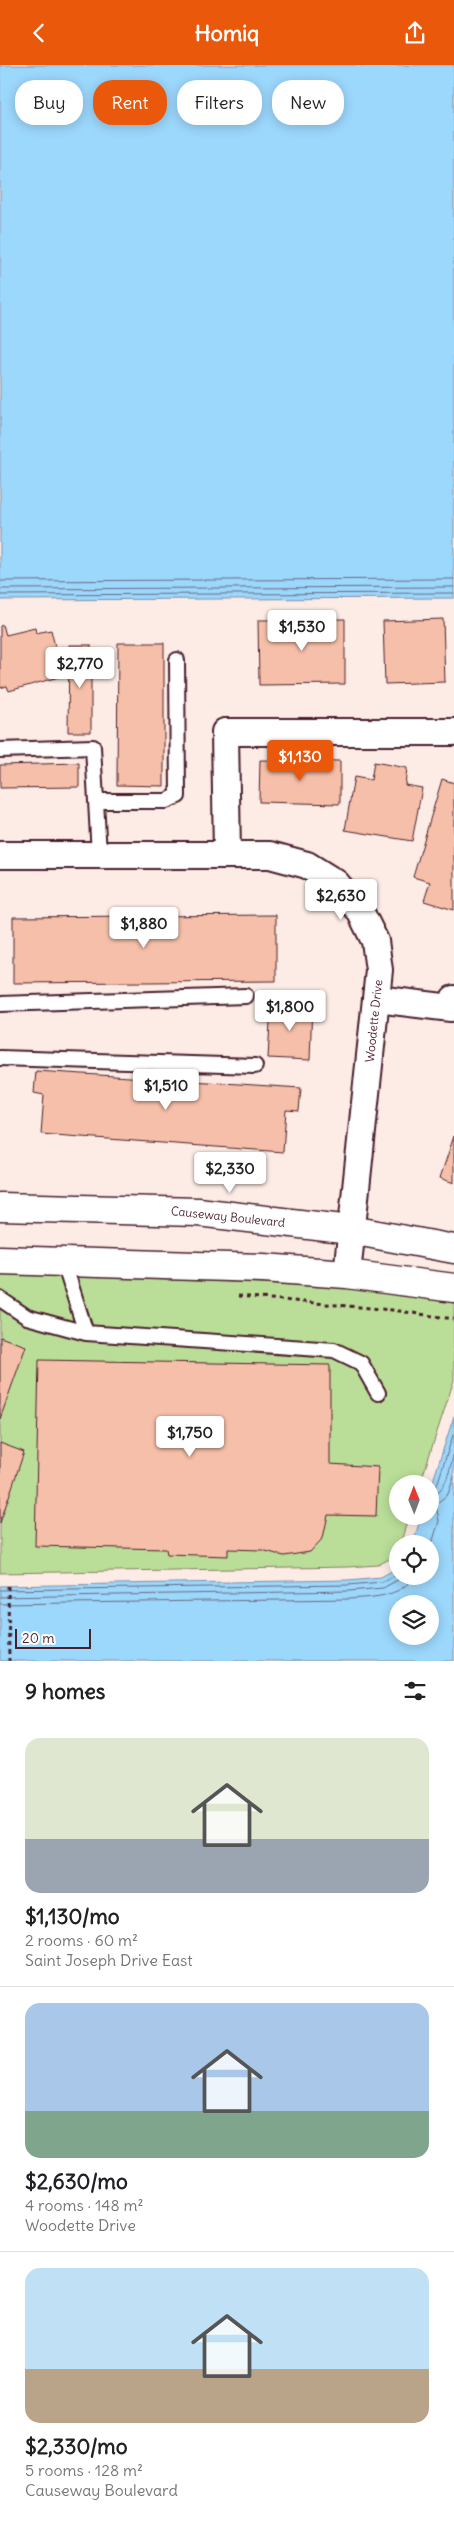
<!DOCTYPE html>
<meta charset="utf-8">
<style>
:root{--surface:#fff;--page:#f6f6f6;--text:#202124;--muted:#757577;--line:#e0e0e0;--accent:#ea580c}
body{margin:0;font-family:Delius,sans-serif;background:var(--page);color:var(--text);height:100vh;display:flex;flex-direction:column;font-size:19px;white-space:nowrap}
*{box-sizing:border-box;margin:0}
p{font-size:16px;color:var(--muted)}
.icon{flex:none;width:28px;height:28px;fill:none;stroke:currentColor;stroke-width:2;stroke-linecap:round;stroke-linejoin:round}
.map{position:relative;height:1596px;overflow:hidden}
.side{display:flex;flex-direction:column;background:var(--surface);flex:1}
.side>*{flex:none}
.hud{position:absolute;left:15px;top:15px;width:425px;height:45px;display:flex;gap:10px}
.needle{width:32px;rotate:359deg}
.fabs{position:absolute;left:389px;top:1410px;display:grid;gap:10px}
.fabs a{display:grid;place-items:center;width:50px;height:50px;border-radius:50%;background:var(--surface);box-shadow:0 2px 12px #0003;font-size:25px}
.scale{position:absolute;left:15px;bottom:12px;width:76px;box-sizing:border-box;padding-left:5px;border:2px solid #4a1f2b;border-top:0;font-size:14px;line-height:18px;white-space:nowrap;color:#4a1f2b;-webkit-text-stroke:4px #fff;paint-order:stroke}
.price{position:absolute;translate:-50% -42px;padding:0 11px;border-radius:5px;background:#fff;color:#222;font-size:16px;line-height:32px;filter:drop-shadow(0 1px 2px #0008)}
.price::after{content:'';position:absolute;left:50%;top:30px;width:15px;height:11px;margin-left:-8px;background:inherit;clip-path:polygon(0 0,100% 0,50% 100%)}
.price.current{background:var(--accent);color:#fff}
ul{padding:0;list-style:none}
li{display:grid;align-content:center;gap:10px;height:265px;padding:0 25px}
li+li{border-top:1px solid var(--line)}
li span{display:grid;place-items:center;height:155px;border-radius:15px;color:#555}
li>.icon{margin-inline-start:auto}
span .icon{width:90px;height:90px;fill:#fffc;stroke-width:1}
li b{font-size:21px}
h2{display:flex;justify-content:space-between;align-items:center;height:60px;padding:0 25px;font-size:21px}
.tag{padding:0 18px;border-radius:20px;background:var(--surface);box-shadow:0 2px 12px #0003;font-size:18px;line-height:45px}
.tag.current{background:var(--accent);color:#fff}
header{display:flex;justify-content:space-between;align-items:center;height:65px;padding:0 25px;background:var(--accent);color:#fff;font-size:22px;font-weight:700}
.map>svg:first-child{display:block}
.green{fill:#bade98;stroke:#827e62}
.water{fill:#9cd7fc;stroke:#7b8da8;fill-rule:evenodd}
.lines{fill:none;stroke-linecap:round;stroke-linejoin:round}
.shore{stroke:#6b697f;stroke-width:1}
.building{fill:#f6bfa9;stroke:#4a1f2b}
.service-casing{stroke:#4a1f2b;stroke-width:18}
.minor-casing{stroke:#4a1f2b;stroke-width:30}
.tertiary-casing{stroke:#4a1f2b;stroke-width:31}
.path{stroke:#4a1f2b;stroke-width:3;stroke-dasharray:4 4;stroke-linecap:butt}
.service{stroke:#fff;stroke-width:14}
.minor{stroke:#fff;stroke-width:26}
.tertiary{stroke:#fff;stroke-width:28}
.labels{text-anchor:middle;stroke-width:5;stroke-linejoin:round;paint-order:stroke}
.street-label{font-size:12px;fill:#4a1f2b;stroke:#fff}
</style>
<header><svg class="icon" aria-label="back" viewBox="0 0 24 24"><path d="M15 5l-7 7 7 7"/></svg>Homiq<svg class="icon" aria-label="share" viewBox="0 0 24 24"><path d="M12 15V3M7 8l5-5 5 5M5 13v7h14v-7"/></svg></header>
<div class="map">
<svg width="454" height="1596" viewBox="0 0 454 1596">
<rect width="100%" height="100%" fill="#fcece5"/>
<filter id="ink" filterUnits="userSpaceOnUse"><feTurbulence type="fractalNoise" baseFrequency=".02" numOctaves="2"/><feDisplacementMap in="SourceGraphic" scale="10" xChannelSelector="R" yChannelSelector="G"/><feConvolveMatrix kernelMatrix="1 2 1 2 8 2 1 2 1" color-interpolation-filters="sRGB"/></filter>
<g filter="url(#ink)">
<path class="green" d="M 0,1209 L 262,1218 L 346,1223 L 454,1238 L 454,1315 L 420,1419 L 398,1419 L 398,1451 L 409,1451 L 400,1479 L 398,1479 L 397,1490 L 378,1500 L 348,1502 L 0,1508 Z"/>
<path class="water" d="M 0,0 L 454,0 L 454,533 L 0,535 Z
M 454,1351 L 454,1596 L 0,1596 L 0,1521 L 348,1515 L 381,1512 L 397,1503 L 398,1511 L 430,1511 L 430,1479 L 413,1479 L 421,1451 L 430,1451 L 430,1425 ZM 398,1539 L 430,1539 L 430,1571 L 398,1571 Z"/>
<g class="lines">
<path class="shore" d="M 0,516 L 454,514
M 0,524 L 454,522
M 0,530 L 454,528
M 430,1424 L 437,1420 L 454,1367
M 430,1430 C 447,1429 450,1401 454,1388
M 430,1485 L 439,1456 L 436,1439 L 448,1429 L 454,1412
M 0,1525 L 348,1520 L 382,1517 L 398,1509
M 0,1532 L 349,1526 L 383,1523 L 405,1511
M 0,1539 L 350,1534 C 371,1532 401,1533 414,1511"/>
</g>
<path class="building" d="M 345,554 L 345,619 L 259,620 L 258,555 Z
M 443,554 L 445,617 L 385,619 L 383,556 Z
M 3,560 L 6,570 L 35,563 L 36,568 L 51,565 L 62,611 L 9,626 L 7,621 L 0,623 L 0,561 Z
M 118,578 L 164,578 L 164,721 L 117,720 Z
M 69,580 L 91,580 L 91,667 L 68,667 Z
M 260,695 L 340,696 L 340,739 L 259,737 Z
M 374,697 L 407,703 L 405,720 L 422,723 L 412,776 L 345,765 L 354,712 L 371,715 Z
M 79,698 L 79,722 L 0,723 L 0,700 Z
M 442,714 L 454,718 L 454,845 L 424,836 L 430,817 L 413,812 Z
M 276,850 L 276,916 L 13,918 L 13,852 Z
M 271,938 L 312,940 L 310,995 L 268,993 Z
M 36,1006 L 301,1023 L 299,1046 L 286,1045 L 283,1087 L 41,1069 L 44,1030 L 34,1028 Z
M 454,1071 L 454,1118 L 440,1113 Z
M 0,1272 L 26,1281 L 0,1354 Z
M 39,1295 L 330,1300 L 330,1399 L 378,1402 L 376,1451 L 328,1450 L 323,1473 L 310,1487 L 284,1491 L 262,1485 L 228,1484 L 228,1491 L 167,1489 L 166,1484 L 35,1481 Z
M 0,1378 L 24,1387 L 0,1458 Z"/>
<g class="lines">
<g class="service-casing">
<path id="service" d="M 0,685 L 93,682 L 99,790
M 96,736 L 166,736 L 178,731 L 177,595
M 0,939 L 246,931
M 0,993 L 255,1001
M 63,1195 L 86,1268
M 0,1234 L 27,1252 L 86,1268 L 334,1285 L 361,1298 L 378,1328"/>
</g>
<g class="minor-casing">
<path id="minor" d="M 227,789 L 225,667 L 454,667
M 0,790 L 270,790 L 307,800 L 336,818 L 360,846 L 375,876 L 379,905 L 347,1209
M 377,934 L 451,943 L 454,934"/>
</g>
<g class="tertiary-casing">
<path id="tertiary" d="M 0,1142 L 198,1147 L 351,1165 L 454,1184
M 0,1195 L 263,1203 L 347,1209 L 454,1223"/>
</g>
<path class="path" d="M 238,1231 L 392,1245 L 454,1254
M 8,1521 L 9,1596"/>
<use href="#service" class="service"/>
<use href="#minor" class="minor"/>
<use href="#tertiary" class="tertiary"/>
</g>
</g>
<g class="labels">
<g class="street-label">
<text transform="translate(374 956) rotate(-84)" y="4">Woodette Drive</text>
<text transform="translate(228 1152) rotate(6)" y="4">Causeway Boulevard</text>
</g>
</g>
</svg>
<div class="fabs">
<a><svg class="needle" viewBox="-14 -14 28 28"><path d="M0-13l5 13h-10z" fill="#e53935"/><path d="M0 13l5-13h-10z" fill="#757577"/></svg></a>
<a><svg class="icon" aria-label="locate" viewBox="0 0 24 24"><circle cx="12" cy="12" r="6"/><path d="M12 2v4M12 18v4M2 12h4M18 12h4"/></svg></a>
<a><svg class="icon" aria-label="layers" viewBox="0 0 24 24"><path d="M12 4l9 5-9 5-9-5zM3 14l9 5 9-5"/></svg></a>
</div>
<div class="scale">20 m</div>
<b class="price" style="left:302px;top:587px">$1,530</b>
<b class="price" style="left:80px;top:624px">$2,770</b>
<b class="price current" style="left:300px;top:717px">$1,130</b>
<b class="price" style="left:341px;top:856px">$2,630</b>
<b class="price" style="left:144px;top:884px">$1,880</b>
<b class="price" style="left:290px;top:967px">$1,800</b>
<b class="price" style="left:166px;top:1046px">$1,510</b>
<b class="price" style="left:230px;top:1129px">$2,330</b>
<b class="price" style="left:190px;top:1393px">$1,750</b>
<div class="hud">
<a class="tag">Buy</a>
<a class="tag current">Rent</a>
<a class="tag">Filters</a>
<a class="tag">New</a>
</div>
</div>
<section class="side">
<h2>9 homes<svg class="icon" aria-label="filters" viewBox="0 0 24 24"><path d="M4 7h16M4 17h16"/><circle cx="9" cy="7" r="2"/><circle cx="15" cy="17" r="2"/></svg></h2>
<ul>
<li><span style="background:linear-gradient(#dfe7d0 65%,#9aa5b1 0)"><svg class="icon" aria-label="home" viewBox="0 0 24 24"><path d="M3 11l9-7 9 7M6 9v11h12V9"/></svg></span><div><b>$1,130/mo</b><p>2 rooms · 60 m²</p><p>Saint Joseph Drive East</p></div></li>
<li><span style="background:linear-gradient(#a9c7e8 70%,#7fa58c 0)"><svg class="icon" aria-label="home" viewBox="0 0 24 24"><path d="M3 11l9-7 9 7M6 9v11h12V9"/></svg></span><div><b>$2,630/mo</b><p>4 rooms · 148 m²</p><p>Woodette Drive</p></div></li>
<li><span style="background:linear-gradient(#bfe0f5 65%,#b9a48a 0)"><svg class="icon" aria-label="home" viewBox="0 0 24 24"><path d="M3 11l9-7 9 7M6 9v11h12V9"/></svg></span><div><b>$2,330/mo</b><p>5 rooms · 128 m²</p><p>Causeway Boulevard</p></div></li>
</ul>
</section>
